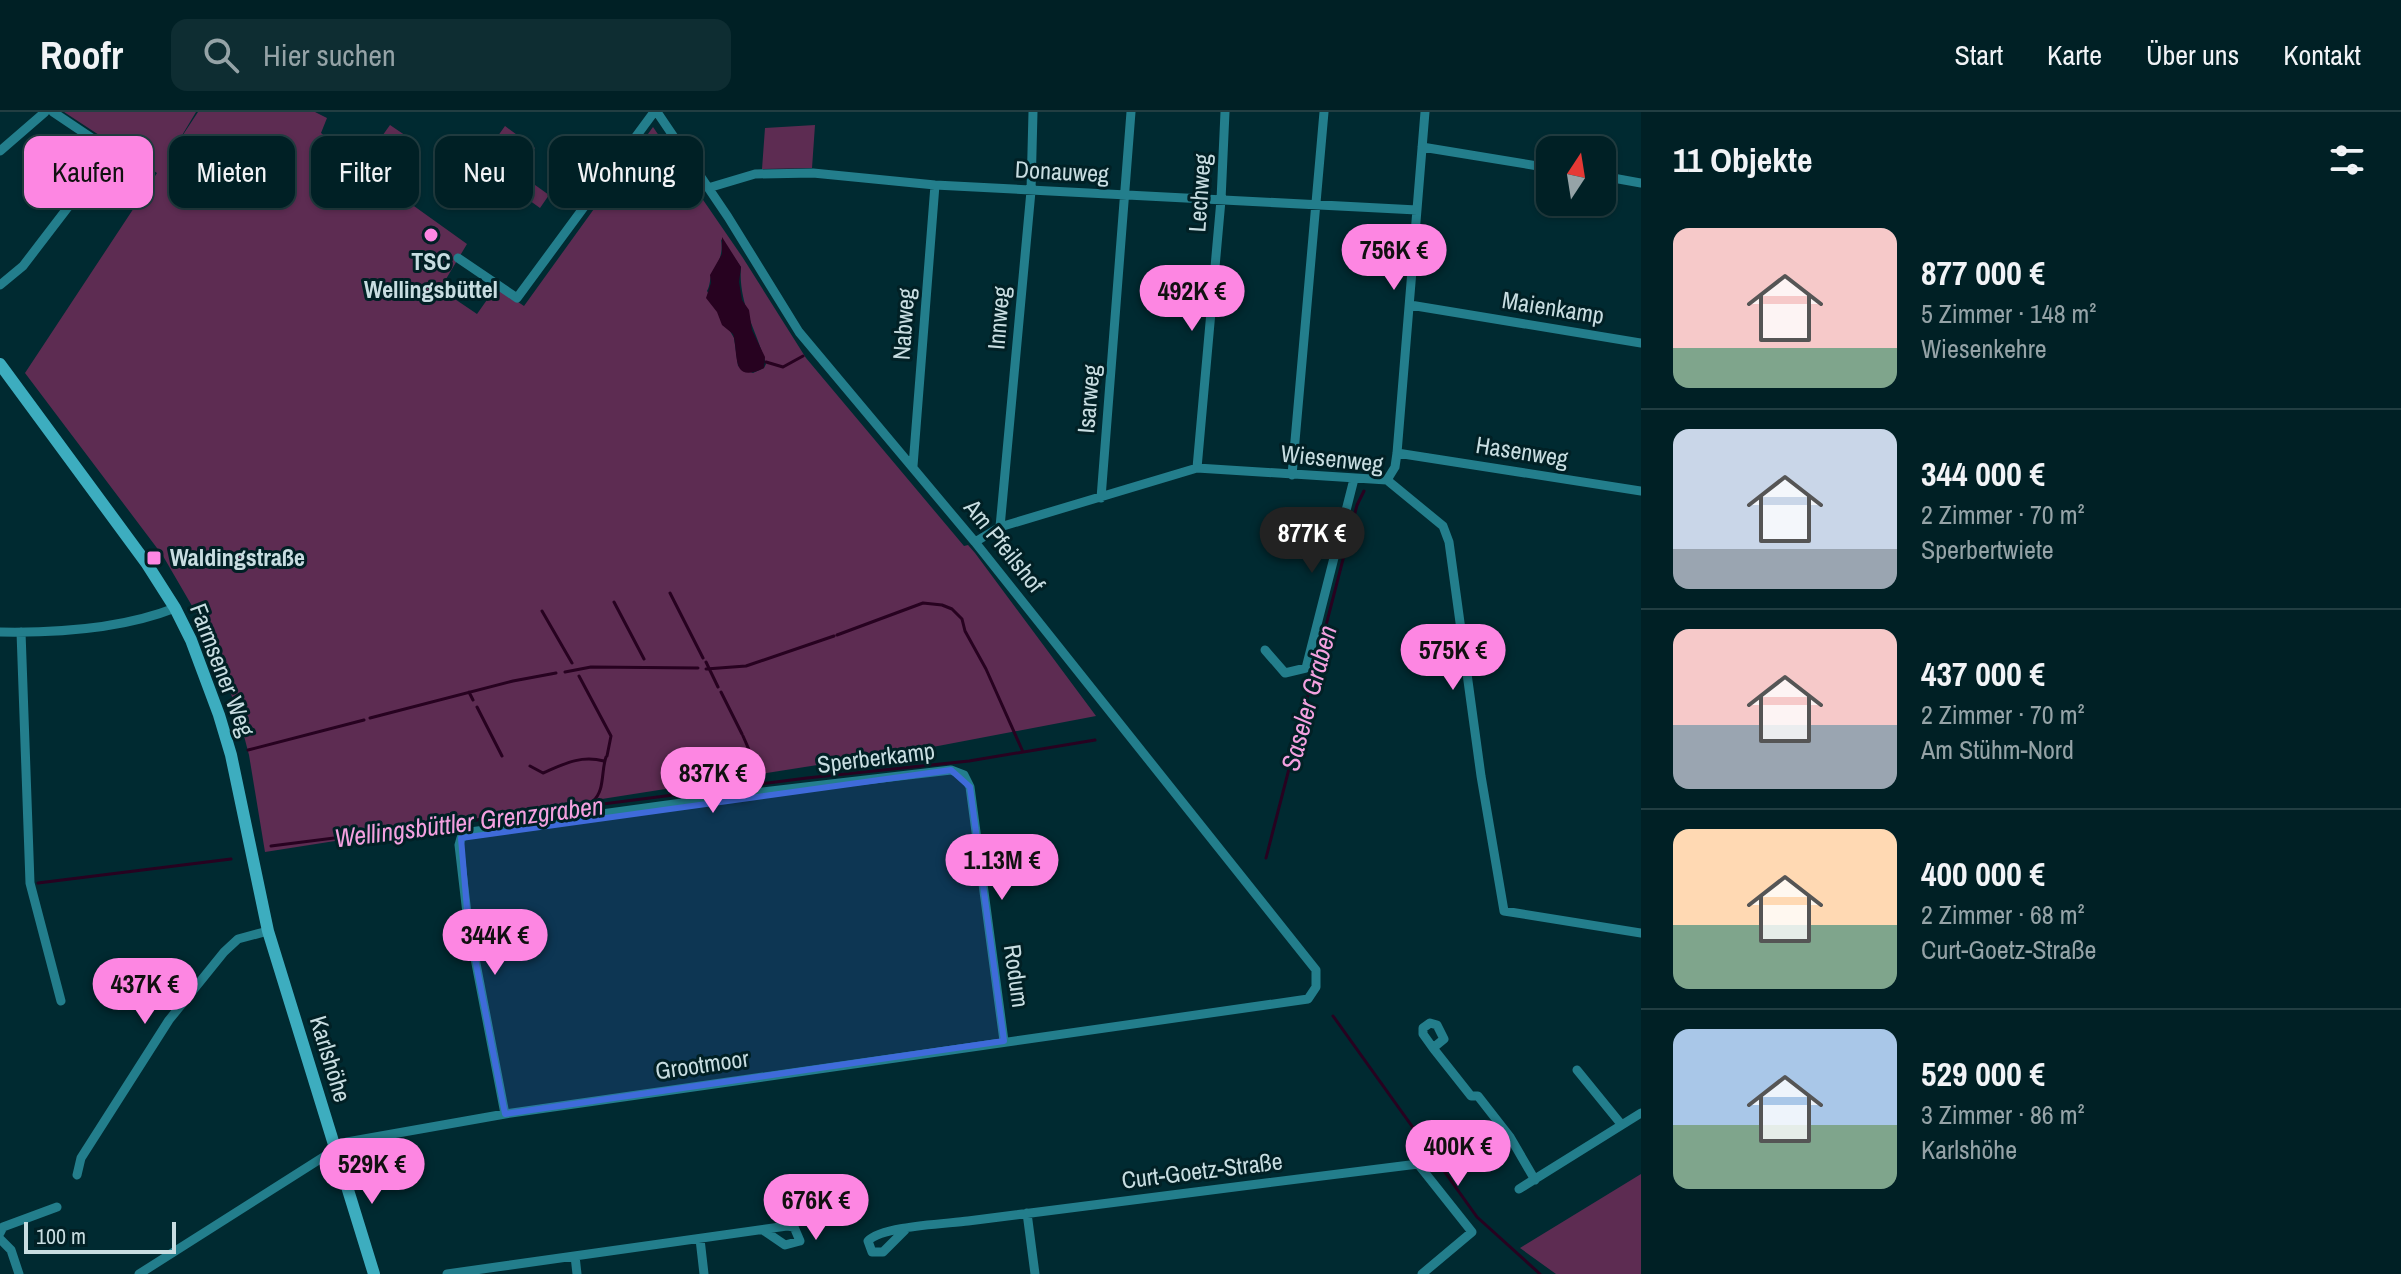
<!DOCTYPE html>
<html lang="de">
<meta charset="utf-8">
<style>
:root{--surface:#002025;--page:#0e2d32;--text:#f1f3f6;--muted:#95a3a7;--line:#223e42;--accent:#fd86e2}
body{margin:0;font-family:"Archivo Narrow",sans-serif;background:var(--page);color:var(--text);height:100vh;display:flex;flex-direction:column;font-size:30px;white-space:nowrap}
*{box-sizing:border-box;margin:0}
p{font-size:26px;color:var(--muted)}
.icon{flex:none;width:44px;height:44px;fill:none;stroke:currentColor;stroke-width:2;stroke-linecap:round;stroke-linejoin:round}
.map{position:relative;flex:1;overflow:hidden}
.side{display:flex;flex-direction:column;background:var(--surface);width:760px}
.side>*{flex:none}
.guide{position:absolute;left:24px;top:24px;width:760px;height:72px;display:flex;gap:16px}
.needle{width:52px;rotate:12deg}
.tools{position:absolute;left:1536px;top:24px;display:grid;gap:16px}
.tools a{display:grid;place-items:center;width:80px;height:80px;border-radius:16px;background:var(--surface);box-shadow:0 2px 6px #0004,0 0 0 2px var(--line);font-size:40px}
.scale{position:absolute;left:24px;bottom:20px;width:152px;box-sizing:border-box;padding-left:8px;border:4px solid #c8dde1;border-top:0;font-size:22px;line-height:28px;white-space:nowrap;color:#c8dde1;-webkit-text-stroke:6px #012025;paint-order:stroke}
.price{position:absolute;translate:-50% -68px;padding:0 18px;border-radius:28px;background:var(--accent);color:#111;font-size:26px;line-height:52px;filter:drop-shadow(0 2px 4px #0008)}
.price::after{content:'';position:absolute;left:50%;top:48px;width:24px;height:18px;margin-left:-12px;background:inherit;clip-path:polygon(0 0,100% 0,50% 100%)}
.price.active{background:#222;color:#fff}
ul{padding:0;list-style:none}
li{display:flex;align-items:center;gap:24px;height:200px;padding:0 32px}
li+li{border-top:2px solid var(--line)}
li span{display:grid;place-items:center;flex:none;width:224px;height:160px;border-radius:16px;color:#555}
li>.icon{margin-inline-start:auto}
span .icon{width:96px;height:96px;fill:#fffc;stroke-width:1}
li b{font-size:34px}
h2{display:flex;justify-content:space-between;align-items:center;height:96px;padding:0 32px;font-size:34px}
.chip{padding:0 28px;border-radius:16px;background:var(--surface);box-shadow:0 2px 6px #0004,0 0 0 2px var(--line);font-size:28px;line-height:72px}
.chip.active{background:var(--accent);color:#111}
header{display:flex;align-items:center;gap:48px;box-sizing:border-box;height:112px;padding:0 40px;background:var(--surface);border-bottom:2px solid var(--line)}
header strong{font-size:38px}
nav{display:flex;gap:44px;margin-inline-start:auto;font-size:28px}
.search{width:560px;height:72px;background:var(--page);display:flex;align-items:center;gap:20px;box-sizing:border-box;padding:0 28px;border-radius:16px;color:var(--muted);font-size:30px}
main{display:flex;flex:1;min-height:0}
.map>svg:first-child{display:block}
.green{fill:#5d2c52;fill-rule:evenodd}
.water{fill:#270220}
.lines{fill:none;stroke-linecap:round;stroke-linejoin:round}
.stream{stroke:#270220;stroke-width:3}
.minor{stroke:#237e8c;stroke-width:9}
.secondary{stroke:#3dadbf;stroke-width:12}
.marked{fill:#3f6bda;fill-opacity:0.2;stroke:#3f6bda;stroke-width:6;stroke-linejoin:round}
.poi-dot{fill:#fd86e2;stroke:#012025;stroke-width:3}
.labels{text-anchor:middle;stroke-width:6;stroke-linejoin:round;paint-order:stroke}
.street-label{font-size:24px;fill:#c8dde1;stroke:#012025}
.poi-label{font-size:24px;font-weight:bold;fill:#c8dde1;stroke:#012025}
.water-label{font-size:26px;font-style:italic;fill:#f4a1e0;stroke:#012025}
</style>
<header>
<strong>Roofr</strong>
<div class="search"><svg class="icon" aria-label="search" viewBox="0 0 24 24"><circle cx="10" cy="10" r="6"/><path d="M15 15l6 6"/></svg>Hier suchen</div>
<nav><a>Start</a><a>Karte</a><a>Über uns</a><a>Kontakt</a></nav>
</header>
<main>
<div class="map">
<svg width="1641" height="1162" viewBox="0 0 1641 1162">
<rect width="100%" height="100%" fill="#002a31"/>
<path class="green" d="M 64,0 L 196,0 L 175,35 L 198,0 L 315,0 L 327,6 L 321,21 L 366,55 L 365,59 L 467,132 L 440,177 L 477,202 L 496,175 L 524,194 L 653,15 L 743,146 L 806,246 L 964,434 L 968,433 L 975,441 L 1096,604 L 938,634 L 265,740 L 249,643 L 239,605 L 213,530 L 163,444 L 25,261 L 157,61 ZM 721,127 L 741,155 C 738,190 756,218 766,252 L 764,256 L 753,261 L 738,254 L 734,226 L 707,179 C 711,172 709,166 713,160 C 720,147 723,142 721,127 Z
M 390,13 L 418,32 L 393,67 L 365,48 Z
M 815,13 L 812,56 L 762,57 L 765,16 Z
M 505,14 L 535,36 L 526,50 L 495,28 Z
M 491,42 L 516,59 L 507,72 L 482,55 Z
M 524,65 L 549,83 L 540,96 L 515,78 Z
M 1641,1062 L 1641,1162 L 1556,1162 L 1520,1136 Z"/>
<path class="water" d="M 722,125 L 741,155 L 739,170 L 742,188 L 749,198 L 752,218 L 765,245 L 764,256 C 730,273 739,241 733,222 L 722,213 L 717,200 L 706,186 L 711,171 L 710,163 L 722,142 Z"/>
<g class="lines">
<path class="stream" d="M 766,250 L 783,255 L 803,244
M 670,481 L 703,546
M 614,490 L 644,547
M 542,499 L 572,551
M 837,523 L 923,491 L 942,493 L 952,497 L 962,507 L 965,519 L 986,557 L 1023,640
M 706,550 L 718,575
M 706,557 L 746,554 L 834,524
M 565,560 L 591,555 L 698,556
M 579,564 L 611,624 L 607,644
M 469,580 L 473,588
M 721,580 L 742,622
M 477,595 L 502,644
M 370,606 L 513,569 L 556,561
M 743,624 L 764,672
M 248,638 L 364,608
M 530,654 L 543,661 C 564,652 580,643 604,649
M 595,694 L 593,689 C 605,679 601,659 606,645
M 271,734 L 807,666 L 969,649 L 1095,628
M 1266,746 L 1357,393 L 1364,379
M 38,771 L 231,747
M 1333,904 L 1477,1105 L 1540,1162"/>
<path class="minor" d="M 1422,35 L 1550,56
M 0,39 L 45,0
M 1602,64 L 1641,71
M 708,76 L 755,62 L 813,61 L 935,73 L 1417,98
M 458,146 L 517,186 L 654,0
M 0,173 L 23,154 L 111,39 L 53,0
M 1410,193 L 1641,231
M 1397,341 L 1641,379
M 913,354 L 935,73
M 1197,356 L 1221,88 L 1225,0
M 1292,363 L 1324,0
M 1387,368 L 1395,355 L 1397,341 L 1425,0
M 1101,386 L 1131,0
M 1000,415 L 1031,79 L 1033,0
M 975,430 L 1000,415 L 1197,356 L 1387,368 L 1443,414 L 1449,430 L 1481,664 L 1504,799 L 1641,821
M 0,520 C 57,521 122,517 175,496
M 21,520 L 30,771 L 61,889
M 1265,538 L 1285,561 L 1306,556 L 1354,367
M 1433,936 L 1423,922 L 1423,916 L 1430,911 L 1437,913 L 1444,927 L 1433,936 L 1471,984 L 1478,984 L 1510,1025 L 1535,1068
M 1577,958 L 1621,1012
M 505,1002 L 468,810 L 459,733 L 461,726 L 470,720 L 762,680 L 951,658 L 964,663 L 970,675 L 1004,929
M 77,1063 L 81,1046 L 169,908 L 224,840 L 238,827 L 268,819
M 1519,1077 L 1641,1001
M 1027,1101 L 1035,1162
M 905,1118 L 883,1140 L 872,1140 L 868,1129 C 882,1114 945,1112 968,1109 C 1118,1089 1268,1071 1418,1052 L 1472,1120 L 1422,1162
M 0,1121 L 3,1115 L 57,1095
M 0,1127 L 11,1138 L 19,1162
M 700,1127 L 704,1162
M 575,1144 L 577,1162
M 139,1162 L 347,1030 L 505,1002 L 1308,887 L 1316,875 L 1316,858 L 975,430 L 799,220 L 728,105 L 657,0
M 447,1162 L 787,1114 L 794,1115 L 800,1129 L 785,1133 L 763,1118"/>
<path class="secondary" d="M 0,252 L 147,452 L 175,496 L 191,528 L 219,603 L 231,643 L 268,819 L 374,1162"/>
</g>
<path class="marked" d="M 951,658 L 970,675 L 1004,929 L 505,1002 L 468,810 L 461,726 Z"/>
<g class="poi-dot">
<circle cx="431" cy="123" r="8"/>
<rect x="146" y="438" width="16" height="16" rx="4"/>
</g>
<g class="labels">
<g class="street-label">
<text transform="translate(1062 60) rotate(3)" y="8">Donauweg</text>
<text transform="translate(1200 81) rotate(-86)" y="8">Lechweg</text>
<text transform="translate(1553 196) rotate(9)" y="8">Maienkamp</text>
<text transform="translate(999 206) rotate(-85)" y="8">Innweg</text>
<text transform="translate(904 212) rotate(-86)" y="8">Nabweg</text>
<text transform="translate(1089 287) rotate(-85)" y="8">Isarweg</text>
<text transform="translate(1522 340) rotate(9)" y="8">Hasenweg</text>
<text transform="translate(1332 347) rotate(6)" y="8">Wiesenweg</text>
<text transform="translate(1004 434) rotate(51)" y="8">Am Pfeilshof</text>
<text transform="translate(222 558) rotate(69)" y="8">Farmsener Weg</text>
<text transform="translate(876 646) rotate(-7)" y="8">Sperberkamp</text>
<text transform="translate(1016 864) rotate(82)" y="8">Rodum</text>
<text transform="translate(330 947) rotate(73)" y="8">Karlshöhe</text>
<text transform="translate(702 953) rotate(-8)" y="8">Grootmoor</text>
<text transform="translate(1202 1059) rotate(-7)" y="8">Curt-Goetz-Straße</text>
</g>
<g class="poi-label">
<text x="431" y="158">TSC<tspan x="431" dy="28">Wellingsbüttel</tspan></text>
<text x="170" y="454" text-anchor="start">Waldingstraße</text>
</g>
<g class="water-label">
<text transform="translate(1309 586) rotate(-75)" y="9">Saseler Graben</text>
<text transform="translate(469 710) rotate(-7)" y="9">Wellingsbüttler Grenzgraben</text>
</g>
</g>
</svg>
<div class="tools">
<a><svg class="needle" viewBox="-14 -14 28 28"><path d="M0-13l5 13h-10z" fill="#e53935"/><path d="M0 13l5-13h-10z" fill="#95a3a7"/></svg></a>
</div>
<div class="scale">100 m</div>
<b class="price" style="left:1394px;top:180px">756K €</b>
<b class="price" style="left:1192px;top:221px">492K €</b>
<b class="price active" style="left:1312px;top:463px">877K €</b>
<b class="price" style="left:1453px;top:580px">575K €</b>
<b class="price" style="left:713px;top:703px">837K €</b>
<b class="price" style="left:1002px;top:790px">1.13M €</b>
<b class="price" style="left:495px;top:865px">344K €</b>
<b class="price" style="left:145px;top:914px">437K €</b>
<b class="price" style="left:1458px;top:1076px">400K €</b>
<b class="price" style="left:372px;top:1094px">529K €</b>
<b class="price" style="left:816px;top:1130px">676K €</b>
<div class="guide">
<a class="chip active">Kaufen</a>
<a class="chip">Mieten</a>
<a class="chip">Filter</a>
<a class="chip">Neu</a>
<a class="chip">Wohnung</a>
</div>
</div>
<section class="side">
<h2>11 Objekte<svg class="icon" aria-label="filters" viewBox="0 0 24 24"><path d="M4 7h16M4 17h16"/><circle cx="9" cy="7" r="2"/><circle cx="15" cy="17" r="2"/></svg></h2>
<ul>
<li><span style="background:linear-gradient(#f6c9c9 75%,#7fa58c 0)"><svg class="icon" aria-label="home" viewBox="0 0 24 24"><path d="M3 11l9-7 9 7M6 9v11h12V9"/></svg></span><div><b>877 000 €</b><p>5 Zimmer · 148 m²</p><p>Wiesenkehre</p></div></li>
<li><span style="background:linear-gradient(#c9d6e8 75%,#9aa5b1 0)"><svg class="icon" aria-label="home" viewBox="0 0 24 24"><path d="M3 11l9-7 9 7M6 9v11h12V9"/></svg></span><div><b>344 000 €</b><p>2 Zimmer · 70 m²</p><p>Sperbertwiete</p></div></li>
<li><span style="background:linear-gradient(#f6c9c9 60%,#9aa5b1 0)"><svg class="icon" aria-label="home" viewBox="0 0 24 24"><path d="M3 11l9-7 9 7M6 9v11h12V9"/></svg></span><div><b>437 000 €</b><p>2 Zimmer · 70 m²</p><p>Am Stühm-Nord</p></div></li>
<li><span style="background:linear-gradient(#ffd9b3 60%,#7fa58c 0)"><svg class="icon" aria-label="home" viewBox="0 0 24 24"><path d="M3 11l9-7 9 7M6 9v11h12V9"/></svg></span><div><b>400 000 €</b><p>2 Zimmer · 68 m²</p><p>Curt-Goetz-Straße</p></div></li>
<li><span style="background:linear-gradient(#a9c7e8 60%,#7fa58c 0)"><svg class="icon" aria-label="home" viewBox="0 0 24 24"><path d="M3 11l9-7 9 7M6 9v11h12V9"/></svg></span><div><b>529 000 €</b><p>3 Zimmer · 86 m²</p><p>Karlshöhe</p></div></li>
</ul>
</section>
</main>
